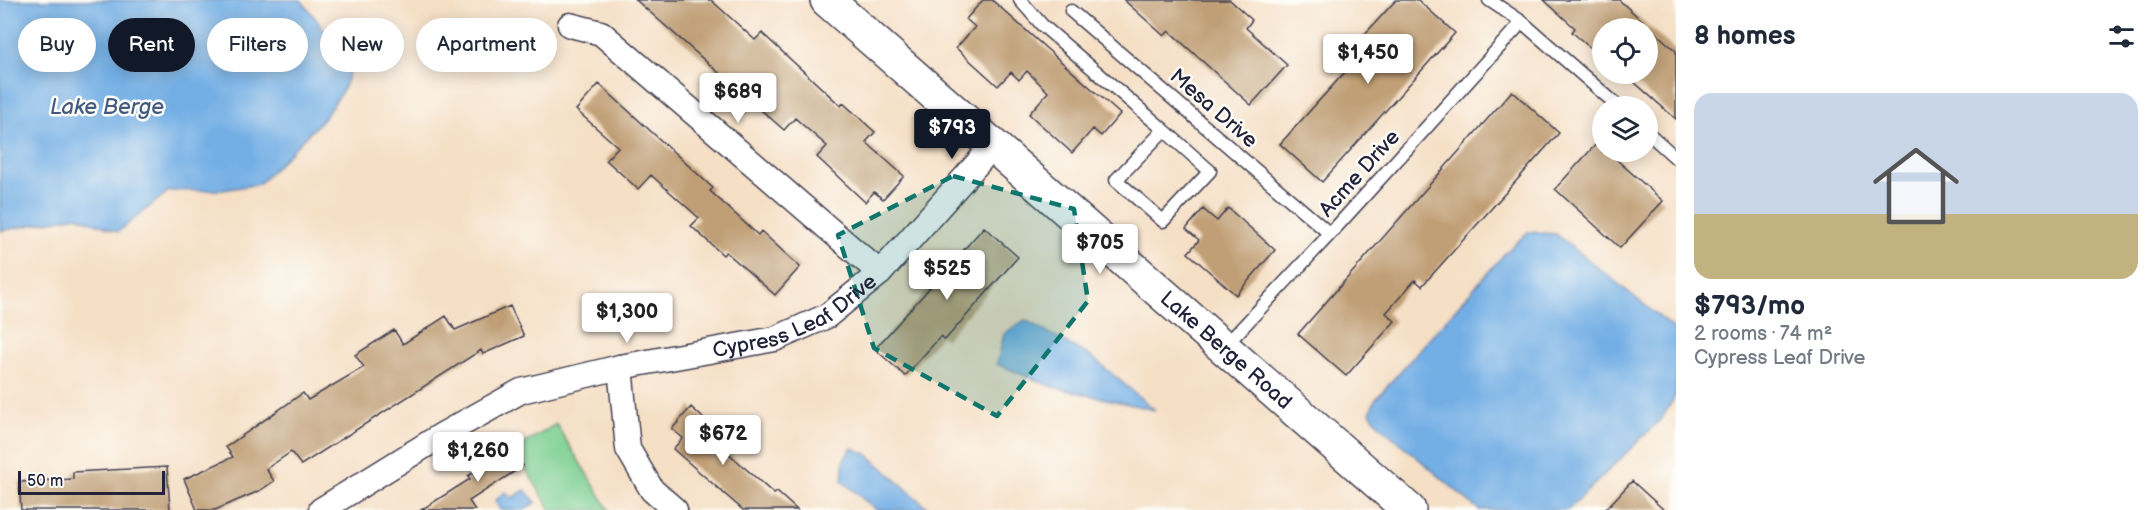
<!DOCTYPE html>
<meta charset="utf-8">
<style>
:root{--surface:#fff;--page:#f6f6f7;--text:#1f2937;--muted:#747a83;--line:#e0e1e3;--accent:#111827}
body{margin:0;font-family:"Balsamiq Sans",sans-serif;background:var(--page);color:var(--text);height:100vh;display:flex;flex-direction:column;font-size:22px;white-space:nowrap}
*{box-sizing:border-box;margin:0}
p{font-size:20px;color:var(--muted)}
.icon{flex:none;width:33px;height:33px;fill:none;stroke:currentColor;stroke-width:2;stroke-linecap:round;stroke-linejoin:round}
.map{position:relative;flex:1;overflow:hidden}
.drawer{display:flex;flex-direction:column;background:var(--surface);width:480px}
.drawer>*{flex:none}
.banner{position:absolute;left:18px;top:18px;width:570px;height:54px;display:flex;gap:12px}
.fabs{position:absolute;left:1592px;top:18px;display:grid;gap:12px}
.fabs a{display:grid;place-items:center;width:66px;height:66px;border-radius:50%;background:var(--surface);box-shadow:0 3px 15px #0003;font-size:30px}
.scale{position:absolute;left:18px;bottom:15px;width:147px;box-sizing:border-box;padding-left:6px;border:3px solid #22223b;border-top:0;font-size:16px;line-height:21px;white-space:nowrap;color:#22223b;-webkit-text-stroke:4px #fdfcf7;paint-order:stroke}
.price{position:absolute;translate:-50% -51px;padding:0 14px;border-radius:6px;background:#fff;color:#222;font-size:20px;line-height:39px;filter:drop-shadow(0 2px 3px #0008)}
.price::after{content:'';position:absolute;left:50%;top:36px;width:18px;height:14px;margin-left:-9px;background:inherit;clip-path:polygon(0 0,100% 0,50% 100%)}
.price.selected{background:var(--accent);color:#fff}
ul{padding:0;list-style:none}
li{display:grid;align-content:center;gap:12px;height:318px;padding:0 18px}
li+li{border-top:2px solid var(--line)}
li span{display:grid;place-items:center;height:186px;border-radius:18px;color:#555}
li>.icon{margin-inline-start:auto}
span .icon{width:108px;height:108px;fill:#fffc;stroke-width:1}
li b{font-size:26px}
h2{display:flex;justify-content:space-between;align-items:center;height:72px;padding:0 18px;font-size:26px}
.tag{padding:0 21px;border-radius:27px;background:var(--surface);box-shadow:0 3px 15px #0003;font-size:21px;line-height:54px}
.tag.selected{background:var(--accent);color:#fff}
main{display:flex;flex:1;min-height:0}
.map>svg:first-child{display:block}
.green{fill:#7ccf91;stroke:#4f7866;stroke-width:1.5}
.water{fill:#73afe5;stroke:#4a6890;stroke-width:1.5}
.building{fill:#c09f76}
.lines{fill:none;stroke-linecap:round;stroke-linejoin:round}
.lane-casing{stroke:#423e50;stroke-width:15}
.street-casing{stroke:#423e50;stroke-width:27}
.secondary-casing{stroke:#423e50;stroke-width:36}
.lane{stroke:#fff;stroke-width:12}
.street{stroke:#fff;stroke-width:24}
.secondary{stroke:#fff;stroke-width:33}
.marked{fill:#0f766e;fill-opacity:0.2;stroke:#0f766e;stroke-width:4.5;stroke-dasharray:12 8;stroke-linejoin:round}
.labels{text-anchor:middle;stroke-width:5;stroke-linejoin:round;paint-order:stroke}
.street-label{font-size:21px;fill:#22223b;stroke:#fdfcf7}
.water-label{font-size:22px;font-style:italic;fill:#425a7f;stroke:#fdfcf7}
</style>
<main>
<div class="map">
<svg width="1676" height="510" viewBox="0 0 1676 510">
<rect width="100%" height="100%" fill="#fdfcf7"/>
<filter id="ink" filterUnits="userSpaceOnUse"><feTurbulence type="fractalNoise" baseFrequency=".0167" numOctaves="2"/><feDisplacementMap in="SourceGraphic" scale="12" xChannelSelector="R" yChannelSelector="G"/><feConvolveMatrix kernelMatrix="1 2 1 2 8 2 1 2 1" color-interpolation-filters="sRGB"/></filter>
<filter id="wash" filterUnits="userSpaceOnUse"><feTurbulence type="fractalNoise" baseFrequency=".008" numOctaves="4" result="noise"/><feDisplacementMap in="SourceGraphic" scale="24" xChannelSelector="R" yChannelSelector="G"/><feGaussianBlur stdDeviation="1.35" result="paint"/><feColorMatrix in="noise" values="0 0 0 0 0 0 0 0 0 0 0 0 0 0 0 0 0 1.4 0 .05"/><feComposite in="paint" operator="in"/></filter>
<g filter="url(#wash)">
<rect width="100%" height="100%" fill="#f5dfc5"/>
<path class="green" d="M 556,424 L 609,510 L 551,510 L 514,450 Z"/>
<path class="water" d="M 0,0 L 301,0 L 352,65 L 343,90 L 325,117 L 259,184 L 223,190 L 169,191 L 118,232 L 77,216 L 0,231 Z
M 1528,232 L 1556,234 L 1676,330 L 1676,395 L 1662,418 L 1568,510 L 1479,510 L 1381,427 L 1370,413 L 1375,400 L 1506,252 Z
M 1025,320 L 1092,357 L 1155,410 L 1053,387 L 997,364 L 1004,334 Z
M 852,448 L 867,454 L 930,510 L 876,510 L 842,481 L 844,459 Z
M 525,490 L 536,502 L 524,510 L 500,510 L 495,501 L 505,492 L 512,498 Z"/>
<g id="blocks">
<path class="building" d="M 636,0 L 711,0 L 755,40 L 762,33 L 841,106 L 843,103 L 875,132 L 866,142 L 904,176 L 883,199 L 874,192 L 865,202 L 817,157 L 827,146 L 804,126 L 795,118 L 784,130 Z
M 983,0 L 992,0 L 1120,114 L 1101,136 L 1093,129 L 1072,153 L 1029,114 L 1048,92 L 1027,71 L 1019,80 L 1011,72 L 998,86 L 956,48 L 975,27 L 966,19 Z
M 1124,0 L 1230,0 L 1252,20 L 1246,28 L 1287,65 L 1251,105 L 1169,31 L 1164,36 Z
M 1396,0 L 1418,0 L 1455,33 L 1322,182 L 1280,144 L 1354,62 L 1346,55 Z
M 1544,0 L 1619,0 L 1647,25 L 1676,51 L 1676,119 L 1625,74 L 1647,74 L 1647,28 L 1602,28 L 1602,58 L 1572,32 L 1575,28 Z
M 599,84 L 713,188 L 710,191 L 758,235 L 761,231 L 800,267 L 775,295 L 726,252 L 723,255 L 691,226 L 699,218 L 651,175 L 638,189 L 606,160 L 618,147 L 576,110 Z
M 1512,91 L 1559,133 L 1422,286 L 1415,280 L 1386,313 L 1395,321 L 1346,376 L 1298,334 Z
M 1598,142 L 1602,146 L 1602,152 L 1608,152 L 1663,201 L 1620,248 L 1555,189 Z
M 1228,208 L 1275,250 L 1236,295 L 1188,253 L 1199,240 L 1186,229 L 1203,209 L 1217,221 Z
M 984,227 L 1018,257 L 945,340 L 941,336 L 905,376 L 875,349 Z
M 510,306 L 524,336 L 483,354 L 481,350 L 301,465 L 291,452 L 266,469 L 274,481 L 259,491 L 215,510 L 197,510 L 184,479 L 233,457 L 226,447 L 303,393 L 308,400 L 364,367 L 355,355 L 394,330 L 403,344 L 446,316 L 455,330 Z
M 691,407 L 723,436 L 717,443 L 774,494 L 777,492 L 797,510 L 743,510 L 673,449 L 683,438 L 672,429 Z
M 511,448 L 523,466 L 469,501 L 475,510 L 421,510 L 470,479 L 468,476 Z
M 167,467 L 170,510 L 21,510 L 19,482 L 73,479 L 73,472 Z
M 1632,481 L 1664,510 L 1605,510 Z"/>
</g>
</g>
<g filter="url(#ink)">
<use href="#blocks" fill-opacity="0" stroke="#423e50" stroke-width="1.5"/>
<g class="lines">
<g class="lane-casing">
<path id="lane" d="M 1020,0 L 1042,25 L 1164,130 L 1116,180 L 1163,221 L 1210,171 L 1164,130
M 1489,0 L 1522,22 L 1618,106
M 1071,11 L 1330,234
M 1647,132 L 1676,158
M 1225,346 L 1330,234 L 1522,22"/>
</g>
<g class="street-casing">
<g id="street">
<path d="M 570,25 L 601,33 L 880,273"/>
<path d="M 620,367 L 628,449 L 652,490 L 675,510"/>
<path id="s1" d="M 321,510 L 442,435 L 521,391 L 620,367 L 775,339 L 827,316 L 880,273 L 993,146"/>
</g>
</g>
<g class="secondary-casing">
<g id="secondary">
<path id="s2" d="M 827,0 L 1409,510"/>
</g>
</g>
<use href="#lane" class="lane"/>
<use href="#street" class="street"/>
<use href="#secondary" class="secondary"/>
</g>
</g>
<path class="marked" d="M 953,176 L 1074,209 L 1088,301 L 997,416 L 874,348 L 838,235 Z"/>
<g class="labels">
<g class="street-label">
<text transform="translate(1214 108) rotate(41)" y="7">Mesa Drive</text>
<text transform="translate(1359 173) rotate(-48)" y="7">Acme Drive</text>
<text dy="7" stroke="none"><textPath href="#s1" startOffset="519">Cypress Leaf Drive</textPath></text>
<text dy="7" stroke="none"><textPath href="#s2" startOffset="531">Lake Berge Road</textPath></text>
</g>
<g class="water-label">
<text x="107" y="114">Lake Berge</text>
</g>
</g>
</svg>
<div class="fabs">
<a><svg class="icon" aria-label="locate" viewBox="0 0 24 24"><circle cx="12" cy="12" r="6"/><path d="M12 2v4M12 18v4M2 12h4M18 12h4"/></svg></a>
<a><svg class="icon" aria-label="layers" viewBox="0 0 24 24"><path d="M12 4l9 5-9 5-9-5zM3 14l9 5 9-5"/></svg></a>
</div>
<div class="scale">50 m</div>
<b class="price" style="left:1368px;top:85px">$1,450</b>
<b class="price" style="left:738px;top:124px">$689</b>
<b class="price selected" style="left:952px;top:160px">$793</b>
<b class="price" style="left:1100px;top:275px">$705</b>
<b class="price" style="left:947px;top:301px">$525</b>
<b class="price" style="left:627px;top:344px">$1,300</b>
<b class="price" style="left:723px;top:466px">$672</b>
<b class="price" style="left:478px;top:483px">$1,260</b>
<div class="banner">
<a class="tag">Buy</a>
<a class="tag selected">Rent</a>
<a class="tag">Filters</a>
<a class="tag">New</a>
<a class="tag">Apartment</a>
</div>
</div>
<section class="drawer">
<h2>8 homes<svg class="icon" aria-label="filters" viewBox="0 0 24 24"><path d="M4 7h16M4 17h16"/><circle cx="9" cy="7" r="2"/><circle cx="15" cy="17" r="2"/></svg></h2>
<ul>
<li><span style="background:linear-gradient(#c9d6e8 65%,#c2b280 0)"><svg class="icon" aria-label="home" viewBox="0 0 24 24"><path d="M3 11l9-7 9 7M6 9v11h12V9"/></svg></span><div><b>$793/mo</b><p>2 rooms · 74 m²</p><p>Cypress Leaf Drive</p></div></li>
</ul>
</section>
</main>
